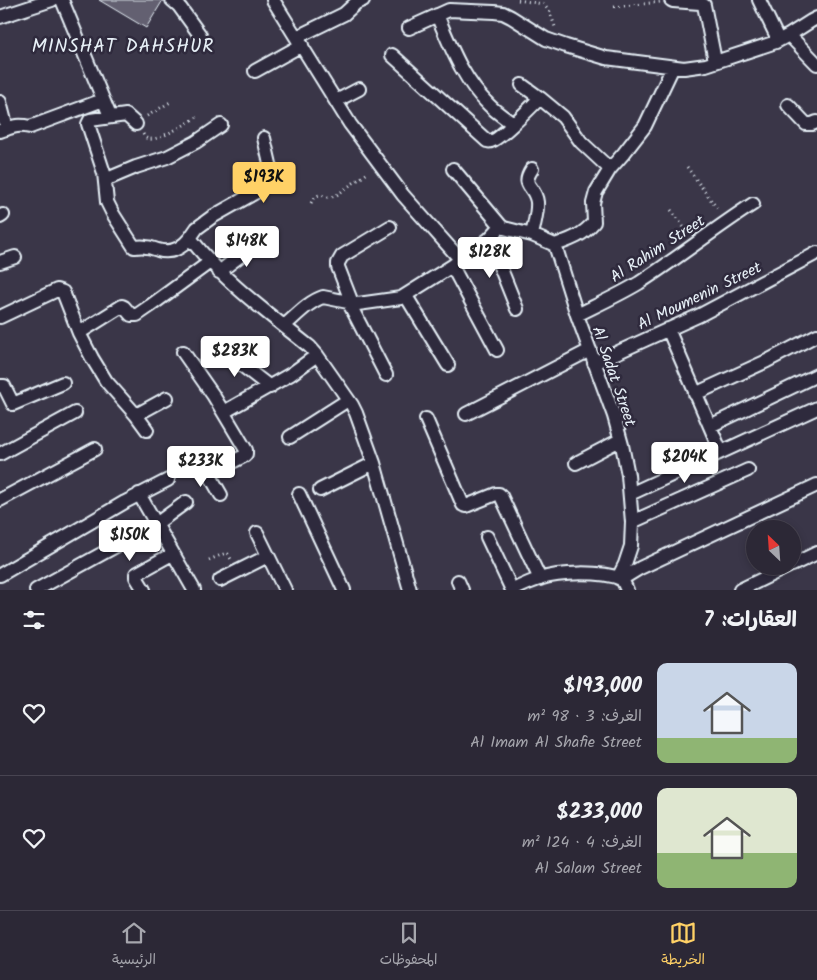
<!DOCTYPE html>
<html lang="ar">
<meta charset="utf-8">
<style>
:root{--surface:#2c2836;--page:#383442;--text:#f1f3f6;--muted:#a6a6ad;--line:#484451;--accent:#ffd166}
body{margin:0;font-family:Kalam,"Playpen Sans Arabic",sans-serif;background:var(--page);color:var(--text);direction:rtl;height:100vh;display:flex;flex-direction:column;font-size:19px;white-space:nowrap}
*{box-sizing:border-box;margin:0}
p{font-size:16px;color:var(--muted)}
.icon{flex:none;width:28px;height:28px;fill:none;stroke:currentColor;stroke-width:2;stroke-linecap:round;stroke-linejoin:round}
.map{position:relative;height:590px;overflow:hidden;direction:ltr}
.details{display:flex;flex-direction:column;background:var(--surface);flex:1}
.details>*{flex:none}
.needle{width:32px;rotate:335deg}
.buttons{position:absolute;left:746px;top:520px;display:grid;gap:10px}
.buttons a{display:grid;place-items:center;width:55px;height:55px;border-radius:50%;background:var(--surface);box-shadow:0 2px 8px #0003,0 0 0 1px var(--line);font-size:25px}
.price{position:absolute;translate:-50% -42px;padding:0 11px;border-radius:5px;background:#fff;color:#222;font-size:16px;line-height:32px;filter:drop-shadow(0 1px 2px #0008)}
.price::after{content:'';position:absolute;left:50%;top:30px;width:15px;height:11px;margin-left:-8px;background:inherit;clip-path:polygon(0 0,100% 0,50% 100%)}
.price.selected{background:var(--accent);color:#111}
ul{padding:0;list-style:none}
li{display:flex;align-items:center;gap:15px;height:125px;padding:0 20px}
li+li{border-top:1px solid var(--line)}
li span{display:grid;place-items:center;flex:none;width:140px;height:100px;border-radius:10px;color:#555}
li>.icon{margin-inline-start:auto}
span .icon{width:60px;height:60px;fill:#fffc;stroke-width:1}
li b{font-size:21px}
h2{display:flex;justify-content:space-between;align-items:center;height:60px;padding:0 20px;font-size:21px}
.tab-bar{display:flex;justify-content:space-around;align-items:center;height:70px;border-top:1px solid var(--line);background:var(--surface);font-size:14px;color:var(--muted)}
.tab-bar a{display:grid;justify-items:center;gap:2px}
.tab-bar .selected{color:var(--accent)}
.map>svg:first-child{display:block}
.building{fill:#636171;stroke:#e8f1f8}
.lines{fill:none;stroke-linecap:round;stroke-linejoin:round}
.minor-casing{stroke:#e8f1f8;stroke-width:16}
.path{stroke:#e8f1f8;stroke-width:3;stroke-dasharray:1 4;stroke-linecap:butt}
.minor{stroke:#2f2a3d;stroke-width:12}
.labels{text-anchor:middle;stroke-width:5;stroke-linejoin:round;paint-order:stroke}
.street-label{font-size:16px;fill:#e8f1f8;stroke:#2f2a3d}
.quarter-label{font-size:19px;letter-spacing:1px;fill:#e8f1f8;stroke:#2f2a3d}
</style>
<div class="map">
<svg width="817" height="590" viewBox="0 0 817 590">
<rect width="100%" height="100%" fill="#3a3648"/>
<filter id="ink" filterUnits="userSpaceOnUse"><feTurbulence type="fractalNoise" baseFrequency=".02" numOctaves="2"/><feDisplacementMap in="SourceGraphic" scale="10" xChannelSelector="R" yChannelSelector="G"/><feConvolveMatrix kernelMatrix="1 2 1 2 8 2 1 2 1" color-interpolation-filters="sRGB"/></filter>
<g filter="url(#ink)">
<path class="building" d="M 99,0 L 163,0 L 146,28 Z"/>
<g class="lines">
<g class="minor-casing">
<path id="minor" d="M 62,0 L 110,116
M 172,0 L 179,6 L 200,35
M 273,0 L 350,124 L 403,195 L 460,259
M 671,0 L 673,1 L 700,3 L 704,5 L 715,61
M 437,15 C 451,47 463,80 489,105 C 496,112 505,118 513,124
M 0,17 L 52,0
M 409,28 L 449,10 L 494,12 L 503,13 L 511,17 L 546,39 L 566,46 L 606,58 L 684,68 L 706,65 L 776,42 L 776,35 L 759,0
M 789,35 L 811,21 L 817,18
M 297,37 L 344,14 L 356,3 L 363,0
M 776,42 L 789,35 L 817,64
M 392,55 L 487,141 C 488,141 489,142 491,141 C 498,141 533,105 540,98
M 255,71 L 302,45
M 522,85 L 540,98 L 563,117 L 581,142 L 610,169
M 336,101 L 359,89
M 0,102 L 7,129
M 788,105 L 806,124 L 812,124 L 817,122
M 136,124 L 126,115 L 90,120 L 88,124 L 104,173 L 107,202 L 113,214 L 134,247 C 138,247 142,246 146,247 C 150,247 154,249 158,250 C 171,254 182,248 190,238 C 224,282 268,313 310,347 L 317,355 L 352,405 L 356,413 L 374,463 L 410,590
M 0,131 C 13,127 16,124 30,127 L 103,100
M 453,169 L 501,226 L 504,228 L 532,235 L 555,245 C 572,239 582,236 594,222 L 593,203 L 596,192 L 610,169 L 624,153 L 645,126 L 673,67
M 105,180 L 136,167 L 167,157 L 196,142 L 221,125
M 0,217 L 3,215
M 532,235 C 534,224 538,212 537,202 C 535,185 520,187 532,169
M 190,238 L 197,228 L 212,217 L 258,191 L 266,179 L 270,164 L 264,138
M 489,239 L 517,309
M 555,245 L 577,315 L 614,416 L 622,445 L 628,475 L 632,522 L 631,546 L 625,564 L 618,578
M 0,262 L 15,257
M 452,266 L 497,350
M 219,272 L 257,243
M 406,296 L 448,365
M 349,303 L 386,375
M 352,303 L 338,267 L 338,263 L 342,256 L 390,227
M 577,315 C 597,305 619,295 639,283 C 678,258 714,229 753,204
M 0,317 L 57,290 L 63,292 L 79,333 L 92,358 L 106,381 L 136,415 L 147,430
M 284,326 C 296,316 308,302 323,297 L 358,304 L 401,298 L 452,266 L 489,239 L 501,226
M 668,329 L 721,452
M 79,333 L 122,306 L 124,307 L 131,315 L 137,315 L 150,306 L 210,262
M 218,347 L 270,387
M 183,352 L 213,395 L 246,450 L 246,454 L 244,456 L 209,474
M 594,363 L 700,315 L 817,253
M 0,386 L 4,386 L 13,404 L 63,383
M 695,394 L 767,361 L 817,335
M 224,412 L 291,374 L 317,355
M 466,414 L 590,350
M 136,415 L 167,398
M 426,419 L 463,505 L 466,506 L 496,494 L 499,494 L 501,496 L 540,579
M 710,426 L 817,375
M 290,437 L 348,400
M 0,454 L 75,413
M 188,462 L 197,458 L 199,458 L 209,474 L 221,495
M 576,463 L 620,440
M 320,490 L 374,463
M 139,494 L 194,590
M 299,494 L 344,590
M 630,494 L 817,408
M 0,500 L 95,449
M 632,522 L 748,470
M 257,533 L 285,590
M 487,537 L 512,590
M 792,565 L 817,553
M 0,575 L 125,502 L 168,480
M 622,579 L 640,568 L 817,485
M 220,580 L 268,556
M 458,581 L 462,590
M 36,590 L 156,524 L 186,502
M 144,590 L 136,577 L 136,574 L 172,554
M 513,590 C 521,586 530,582 539,579 C 560,572 601,571 622,579 L 627,590
M 740,590 L 789,566"/>
</g>
<path class="path" d="M 518,0 L 543,4 L 550,12 L 555,27
M 614,7 L 660,2
M 147,116 L 172,101
M 143,134 C 145,137 145,138 149,139 C 159,141 189,122 199,116
M 687,167 L 719,211
M 311,203 C 321,187 323,201 335,196 C 339,194 342,191 345,189 C 353,183 361,178 369,172
M 671,210 L 688,233
M 209,560 L 226,553 L 228,554 L 232,561"/>
<use href="#minor" class="minor"/>
</g>
</g>
<g class="labels">
<g class="street-label">
<text transform="translate(657 248) rotate(-33)" y="6">Al Rahim Street</text>
<text transform="translate(699 295) rotate(-26)" y="6">Al Moumenin Street</text>
<text transform="translate(615 376) rotate(71)" y="6">Al Sadat Street</text>
</g>
<g class="quarter-label">
<text x="123" y="52">MINSHAT DAHSHUR</text>
</g>
</g>
</svg>
<div class="buttons">
<a><svg class="needle" viewBox="-14 -14 28 28"><path d="M0-13l5 13h-10z" fill="#e53935"/><path d="M0 13l5-13h-10z" fill="#a6a6ad"/></svg></a>
</div>
<b class="price selected" style="left:264px;top:204px">$193K</b>
<b class="price" style="left:247px;top:268px">$148K</b>
<b class="price" style="left:490px;top:279px">$128K</b>
<b class="price" style="left:235px;top:378px">$283K</b>
<b class="price" style="left:685px;top:484px">$204K</b>
<b class="price" style="left:201px;top:488px">$233K</b>
<b class="price" style="left:130px;top:562px">$150K</b>
</div>
<section class="details">
<h2>العقارات: 7<svg class="icon" aria-label="filters" viewBox="0 0 24 24"><path d="M4 7h16M4 17h16"/><circle cx="9" cy="7" r="2"/><circle cx="15" cy="17" r="2"/></svg></h2>
<ul>
<li><span style="background:linear-gradient(#c9d6e8 75%,#8fb573 0)"><svg class="icon" aria-label="home" viewBox="0 0 24 24"><path d="M3 11l9-7 9 7M6 9v11h12V9"/></svg></span><div><b>$193,000</b><p>الغرف: 3 · 98 m²</p><p>Al Imam Al Shafie Street</p></div><svg class="icon" aria-label="heart" viewBox="0 0 24 24"><path d="M12 20l-8-8c-3-5 5-10 8-4 3-6 11-1 8 4z"/></svg></li>
<li><span style="background:linear-gradient(#dfe7d0 65%,#8fb573 0)"><svg class="icon" aria-label="home" viewBox="0 0 24 24"><path d="M3 11l9-7 9 7M6 9v11h12V9"/></svg></span><div><b>$233,000</b><p>الغرف: 4 · 124 m²</p><p>Al Salam Street</p></div><svg class="icon" aria-label="heart" viewBox="0 0 24 24"><path d="M12 20l-8-8c-3-5 5-10 8-4 3-6 11-1 8 4z"/></svg></li>
</ul>
</section>
<nav class="tab-bar">
<a class="selected"><svg class="icon" aria-label="map" viewBox="0 0 24 24"><path d="M3 6l6-2 6 2 6-2v14l-6 2-6-2-6 2zM9 4v14M15 6v14"/></svg>الخريطة</a>
<a><svg class="icon" aria-label="saved" viewBox="0 0 24 24"><path d="M7 4h10v16l-5-4-5 4z"/></svg>المحفوظات</a>
<a><svg class="icon" aria-label="home" viewBox="0 0 24 24"><path d="M3 11l9-7 9 7M6 9v11h12V9"/></svg>الرئيسية</a>
</nav>
